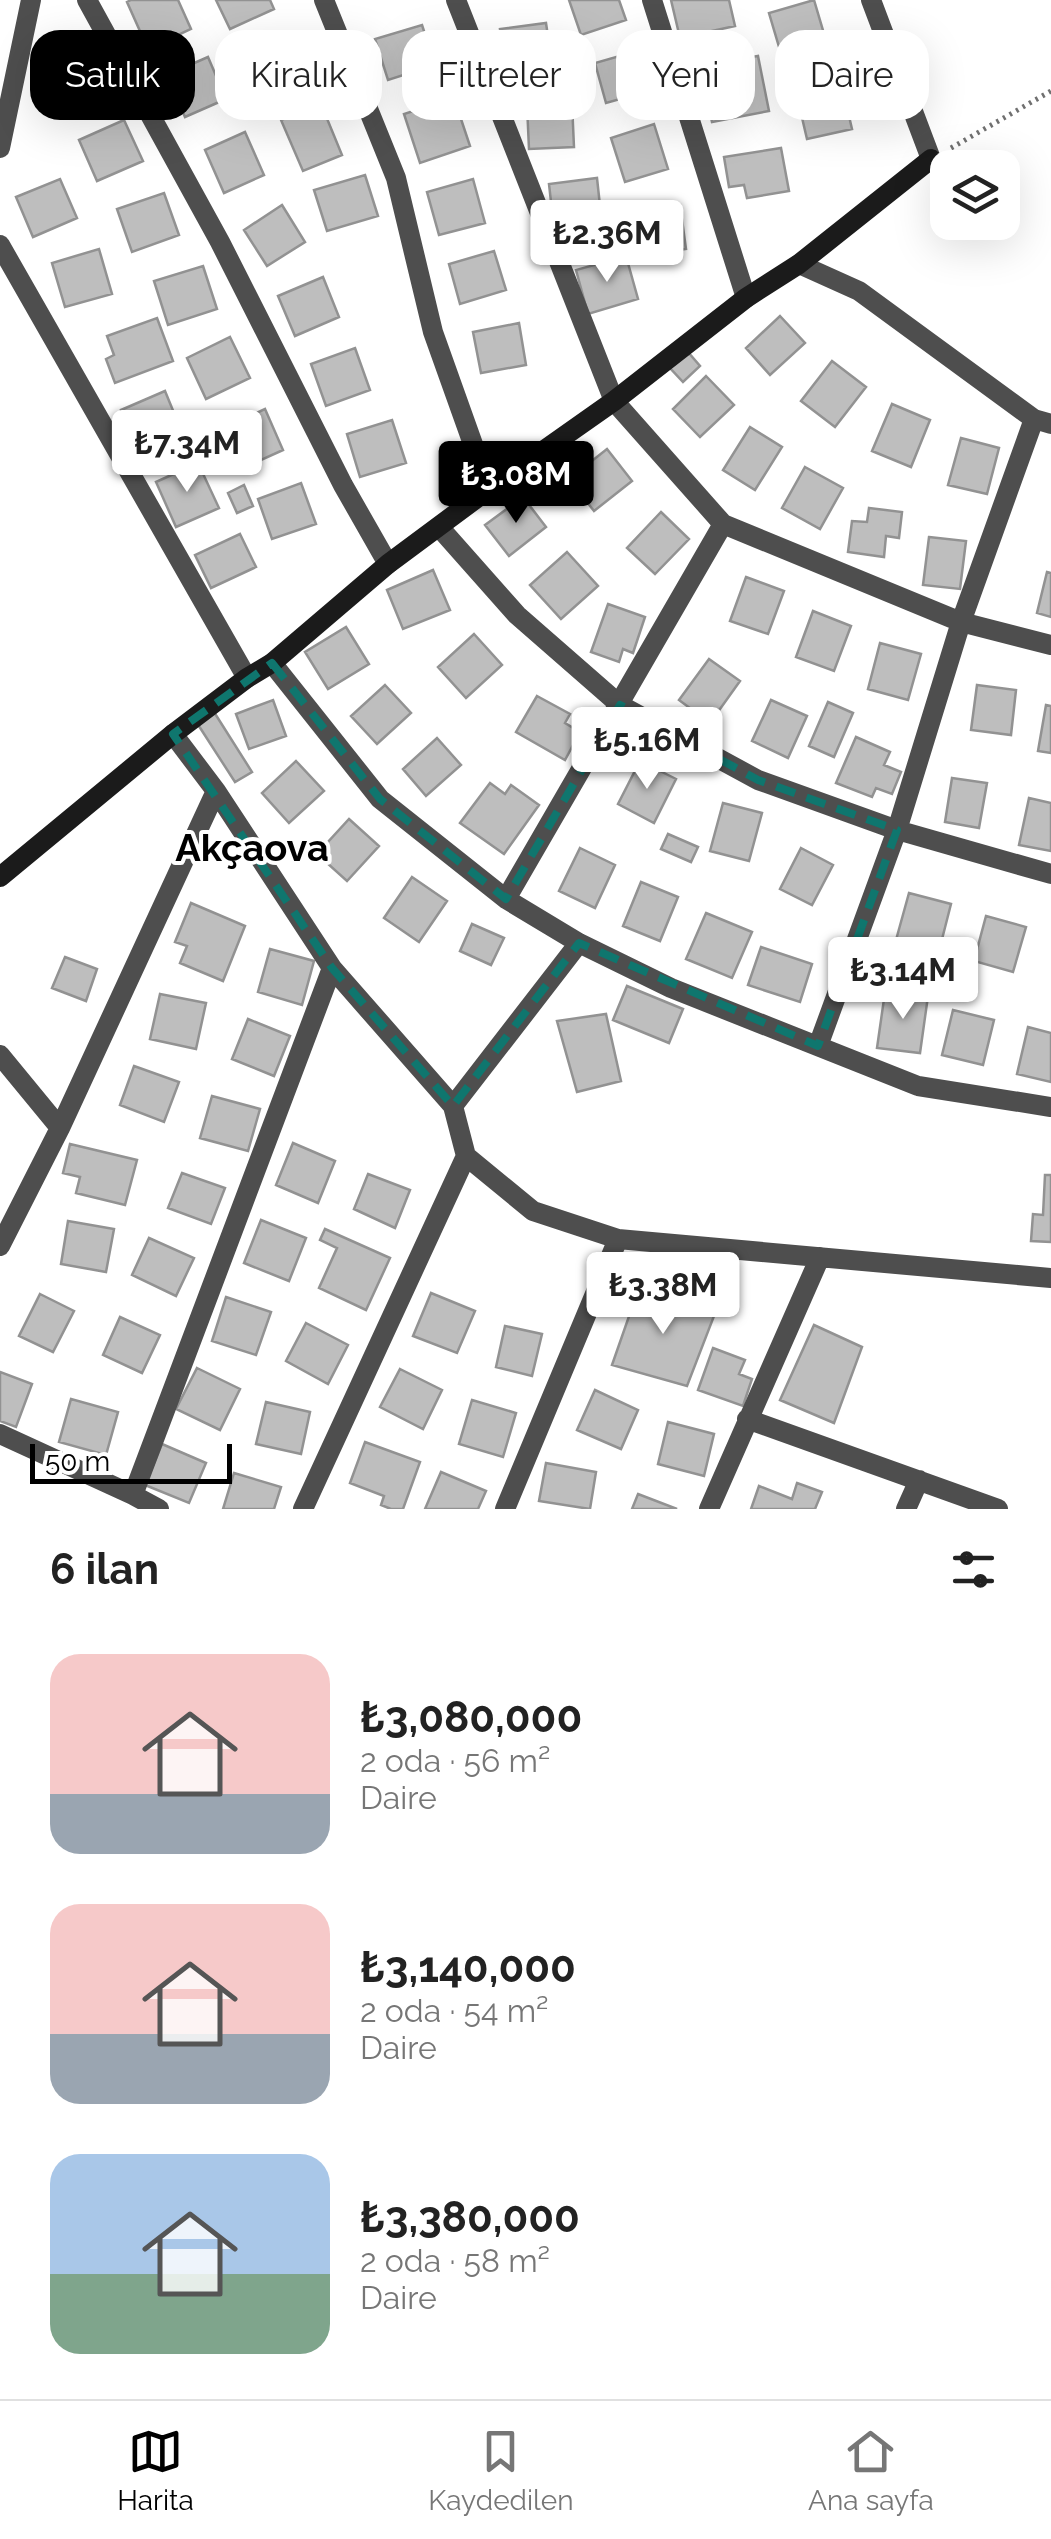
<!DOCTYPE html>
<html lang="tr">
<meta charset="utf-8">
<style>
:root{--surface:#fff;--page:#f2f2f2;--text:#222;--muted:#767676;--line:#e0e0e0;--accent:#000}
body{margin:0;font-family:Raleway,sans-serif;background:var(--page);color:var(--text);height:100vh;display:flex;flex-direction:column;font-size:38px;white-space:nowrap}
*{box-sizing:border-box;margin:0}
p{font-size:32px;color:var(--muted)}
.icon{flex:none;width:55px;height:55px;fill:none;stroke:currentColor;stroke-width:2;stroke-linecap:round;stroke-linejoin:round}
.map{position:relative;height:1509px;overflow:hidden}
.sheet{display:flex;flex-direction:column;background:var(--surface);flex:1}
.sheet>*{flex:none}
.hud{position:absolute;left:30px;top:30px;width:992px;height:90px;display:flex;gap:20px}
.buttons{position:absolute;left:930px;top:150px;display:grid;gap:20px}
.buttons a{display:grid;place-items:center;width:90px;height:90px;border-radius:20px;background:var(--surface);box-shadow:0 10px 40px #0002;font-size:50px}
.scale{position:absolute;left:30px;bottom:25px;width:202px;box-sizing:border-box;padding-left:10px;border:5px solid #000;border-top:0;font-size:28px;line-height:35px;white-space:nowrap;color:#000;-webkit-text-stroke:8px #fff;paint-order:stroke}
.price{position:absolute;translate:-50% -85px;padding:0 22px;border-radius:10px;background:#fff;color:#222;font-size:32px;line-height:65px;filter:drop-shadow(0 2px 5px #0008)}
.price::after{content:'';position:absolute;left:50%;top:60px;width:30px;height:22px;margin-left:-15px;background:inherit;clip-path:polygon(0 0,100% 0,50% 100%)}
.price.current{background:var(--accent);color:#fff}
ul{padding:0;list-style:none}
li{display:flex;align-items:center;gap:30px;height:250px;padding:0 50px}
li span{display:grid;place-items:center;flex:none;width:280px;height:200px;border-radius:30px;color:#555}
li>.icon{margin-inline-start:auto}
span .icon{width:120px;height:120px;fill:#fffc;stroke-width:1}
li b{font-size:42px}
h2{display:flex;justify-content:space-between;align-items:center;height:120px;padding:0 50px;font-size:42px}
.chip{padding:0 35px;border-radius:30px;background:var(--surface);box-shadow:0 10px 40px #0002;font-size:35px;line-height:90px}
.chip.current{background:var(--accent);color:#fff}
.tabs{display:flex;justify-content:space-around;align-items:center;height:140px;border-top:2px solid var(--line);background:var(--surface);font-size:28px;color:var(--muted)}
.tabs a{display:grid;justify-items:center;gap:5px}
.tabs .current{color:var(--accent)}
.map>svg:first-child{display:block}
.building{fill:#bebebe;stroke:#929292;stroke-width:2.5}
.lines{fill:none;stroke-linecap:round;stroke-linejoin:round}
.path{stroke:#707070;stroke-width:5;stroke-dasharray:2.5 5;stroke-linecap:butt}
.street{stroke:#4e4e4e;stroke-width:20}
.secondary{stroke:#1b1b1b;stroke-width:20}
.marked{fill:none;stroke:#0f766e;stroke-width:8;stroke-dasharray:20 12;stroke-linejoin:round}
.labels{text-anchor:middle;stroke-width:8;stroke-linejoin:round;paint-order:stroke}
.quarter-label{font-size:38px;font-weight:bold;fill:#000;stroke:#fff}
</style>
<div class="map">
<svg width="1051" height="1509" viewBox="0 0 1051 1509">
<rect width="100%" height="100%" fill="#fff"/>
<path class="building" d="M 131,0 L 178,0 L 191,29 L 148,49 L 127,2 Z
M 216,0 L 270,0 L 274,9 L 230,29 Z
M 569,0 L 619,0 L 626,20 L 581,35 Z
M 671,0 L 729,0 L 735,26 L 680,38 Z
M 814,0 L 827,44 L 782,57 L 769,13 Z
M 546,23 L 552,64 L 506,71 L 500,29 Z
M 422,25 L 435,65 L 388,80 L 375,39 Z
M 289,34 L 308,75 L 265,95 L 245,55 Z
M 90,47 L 113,97 L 67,118 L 44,68 Z
M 637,51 L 649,91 L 606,103 L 595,63 Z
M 758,56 L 769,111 L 712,122 L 702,75 L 730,70 L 728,61 Z
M 208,57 L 226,99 L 185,117 L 167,75 Z
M 448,80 L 470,146 L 420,163 L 404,114 L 438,103 L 432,85 Z
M 841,82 L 852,129 L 807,139 L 796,92 Z
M 572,103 L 574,147 L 529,149 L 527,105 Z
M 321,104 L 342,155 L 303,171 L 281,120 Z
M 124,120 L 143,161 L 97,181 L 79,140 Z
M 654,124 L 668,169 L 625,182 L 611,138 Z
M 245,132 L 264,175 L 224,193 L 205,150 Z
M 781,148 L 789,191 L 747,198 L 744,185 L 729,187 L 724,157 Z
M 365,175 L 378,216 L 327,231 L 314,190 Z
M 597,178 L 601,215 L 553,220 L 549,184 Z
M 60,179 L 77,218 L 33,237 L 16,197 Z
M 473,179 L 485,223 L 439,235 L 427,192 Z
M 164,193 L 179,235 L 132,252 L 117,209 Z
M 282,205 L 305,242 L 267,266 L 244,230 Z
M 680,205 L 686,249 L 641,255 L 636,211 Z
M 99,249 L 112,294 L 65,307 L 52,263 Z
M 494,251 L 506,290 L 460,304 L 449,264 Z
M 626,256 L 638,299 L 588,314 L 576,270 Z
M 203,266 L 217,309 L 168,325 L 154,281 Z
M 323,277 L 339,317 L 295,336 L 278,296 Z
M 780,316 L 805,343 L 770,375 L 746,348 Z
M 157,318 L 173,361 L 115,383 L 106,359 L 114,355 L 107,336 Z
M 519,323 L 526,365 L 481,373 L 473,332 Z
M 230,337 L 250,378 L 206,399 L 187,358 Z
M 355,348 L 370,390 L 326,406 L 311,364 Z
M 688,352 L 700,366 L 683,382 L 670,368 Z
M 832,361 L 866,387 L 835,427 L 801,401 Z
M 706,376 L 734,405 L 700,437 L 673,409 Z
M 165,391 L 181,430 L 137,448 L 121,410 Z
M 892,404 L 930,420 L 911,467 L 872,451 Z
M 265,409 L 283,450 L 241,469 L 222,429 Z
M 392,420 L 406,463 L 360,477 L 347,434 Z
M 750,427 L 782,447 L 755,490 L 723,470 Z
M 961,438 L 999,448 L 987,494 L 948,485 Z
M 607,449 L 632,481 L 594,511 L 569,479 Z
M 198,463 L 219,508 L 176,527 L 156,482 Z
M 805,467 L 843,488 L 820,529 L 782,508 Z
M 301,483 L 316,524 L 272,539 L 258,499 Z
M 244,485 L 253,506 L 237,513 L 228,493 Z
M 523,497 L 546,527 L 509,556 L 485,525 Z
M 869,508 L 902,512 L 899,538 L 886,536 L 884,557 L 848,552 L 852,521 L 867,522 Z
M 661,512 L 689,539 L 655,574 L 627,548 Z
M 240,534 L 256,567 L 211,588 L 195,555 Z
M 929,537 L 966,541 L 960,589 L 923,585 Z
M 567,552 L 598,586 L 561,619 L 530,585 Z
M 433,570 L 450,610 L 403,629 L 387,590 Z
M 1047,572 L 1051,573 L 1051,617 L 1037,613 Z
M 746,577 L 784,591 L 768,634 L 730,621 Z
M 608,604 L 645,617 L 633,653 L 623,649 L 619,662 L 591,652 Z
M 813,611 L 851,626 L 834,671 L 796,657 Z
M 346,627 L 369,664 L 328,689 L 305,652 Z
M 474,634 L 502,665 L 466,698 L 438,667 Z
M 880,643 L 921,654 L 908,700 L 868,689 Z
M 709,659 L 740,681 L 710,723 L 679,700 Z
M 385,685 L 411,713 L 377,744 L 351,716 Z
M 977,685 L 1016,690 L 1011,735 L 971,730 Z
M 537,696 L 570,714 L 565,723 L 580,732 L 565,760 L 516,732 Z
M 273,700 L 286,736 L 249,749 L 236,714 Z
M 771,700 L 807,716 L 788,758 L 752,741 Z
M 828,702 L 853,713 L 834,757 L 809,746 Z
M 1046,705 L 1051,706 L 1051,753 L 1038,751 Z
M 214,712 L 252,772 L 235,782 L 197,723 Z
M 856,737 L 890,752 L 884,765 L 901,772 L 892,794 L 876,788 L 872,797 L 836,783 Z
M 437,738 L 461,765 L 426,796 L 403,769 Z
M 296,761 L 324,791 L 289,823 L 262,793 Z
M 640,761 L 676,779 L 654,823 L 618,804 Z
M 952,778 L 987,783 L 979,828 L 945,822 Z
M 490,783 L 505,794 L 511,785 L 539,805 L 504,854 L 460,823 Z
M 1029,798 L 1051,803 L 1051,851 L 1019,845 Z
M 723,803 L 762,813 L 749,861 L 710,851 Z
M 349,819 L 379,846 L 347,881 L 317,854 Z
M 668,834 L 698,847 L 691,862 L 661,849 Z
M 580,848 L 615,865 L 595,908 L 559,891 Z
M 801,848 L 833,865 L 812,905 L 780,889 Z
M 412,877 L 447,901 L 419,942 L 384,918 Z
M 641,882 L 678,897 L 660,941 L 623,926 Z
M 909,893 L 951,904 L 939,951 L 896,940 Z
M 191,903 L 245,926 L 223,981 L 180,963 L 187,946 L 175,942 Z
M 706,913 L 752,932 L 732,978 L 686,959 Z
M 986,916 L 1026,927 L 1013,972 L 974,961 Z
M 472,924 L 504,938 L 491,965 L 460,951 Z
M 761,947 L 812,964 L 800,1002 L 748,985 Z
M 270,949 L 314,961 L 302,1005 L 258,992 Z
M 65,957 L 97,969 L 86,1001 L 52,988 Z
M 627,986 L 683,1009 L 669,1043 L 613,1020 Z
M 885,992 L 928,996 L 920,1053 L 877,1048 Z
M 160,994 L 206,1003 L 196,1049 L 150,1039 Z
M 953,1010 L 994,1020 L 983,1065 L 942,1055 Z
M 606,1014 L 621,1081 L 577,1092 L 557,1021 Z
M 248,1019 L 290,1036 L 274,1076 L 232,1059 Z
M 1028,1027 L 1051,1033 L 1051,1082 L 1017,1074 Z
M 134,1066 L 179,1082 L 164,1122 L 120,1105 Z
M 212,1096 L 260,1109 L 248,1151 L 200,1138 Z
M 293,1143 L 335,1161 L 318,1203 L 276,1185 Z
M 70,1144 L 137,1160 L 125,1205 L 76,1193 L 80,1177 L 63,1173 Z
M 182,1173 L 225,1188 L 211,1224 L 168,1208 Z
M 368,1174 L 410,1190 L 395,1228 L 354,1209 Z
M 1045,1175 L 1051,1175 L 1051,1242 L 1031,1241 L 1033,1214 L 1043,1215 Z
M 261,1220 L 306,1238 L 289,1281 L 244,1263 Z
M 68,1221 L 114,1229 L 106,1272 L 61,1264 Z
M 325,1229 L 390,1258 L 366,1310 L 319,1288 L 337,1248 L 320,1240 Z
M 149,1238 L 194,1258 L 176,1296 L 132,1275 Z
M 641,1282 L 714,1316 L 687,1386 L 612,1365 Z
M 431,1293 L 475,1311 L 457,1353 L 413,1336 Z
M 40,1294 L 74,1311 L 53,1352 L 19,1336 Z
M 226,1297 L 271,1312 L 256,1355 L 212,1341 Z
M 120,1317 L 160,1335 L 142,1373 L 103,1355 Z
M 306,1323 L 348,1345 L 328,1384 L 286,1361 Z
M 814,1325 L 862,1347 L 834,1423 L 780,1400 Z
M 505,1326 L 542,1334 L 532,1376 L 496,1367 Z
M 713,1348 L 745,1360 L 739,1374 L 752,1379 L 743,1406 L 698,1390 Z
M 197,1368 L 240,1389 L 220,1430 L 176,1409 Z
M 400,1369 L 442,1390 L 423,1429 L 380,1407 Z
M 0,1372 L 32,1384 L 16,1427 L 0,1421 Z
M 595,1390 L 638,1410 L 621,1449 L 577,1430 Z
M 71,1399 L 118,1412 L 106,1455 L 59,1442 Z
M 472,1400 L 516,1413 L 503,1457 L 459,1444 Z
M 266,1402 L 310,1412 L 301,1454 L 256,1444 Z
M 668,1422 L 714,1434 L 704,1476 L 658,1464 Z
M 365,1442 L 420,1462 L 403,1509 L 391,1509 L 381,1505 L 384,1496 L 350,1483 Z
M 162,1444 L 206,1463 L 189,1503 L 145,1485 Z
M 546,1463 L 596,1472 L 590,1509 L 539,1501 Z
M 441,1472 L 486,1491 L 478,1509 L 425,1509 Z
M 234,1473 L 281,1487 L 274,1509 L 223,1509 Z
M 797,1483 L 822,1492 L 815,1509 L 751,1509 L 759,1486 L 792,1499 Z
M 638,1494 L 677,1509 L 632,1509 Z"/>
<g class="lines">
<path class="path" d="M 951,148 L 1051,91"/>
<path class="street" d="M 87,0 L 220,242 L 343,485 L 388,564
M 324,0 L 396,178 L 433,332 L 489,489
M 456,0 L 614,401 L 723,524 L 961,622 L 1051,645
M 652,0 L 746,298
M 871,0 L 931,159
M 0,148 L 31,0
M 0,245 L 247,678
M 799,264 L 859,291 L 1034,419 L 1051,424
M 439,527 L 517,615 L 620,705 L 758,780 L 897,830 L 1051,874
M 272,663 L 380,799 L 506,899 L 579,943 L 671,988 L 918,1086 L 1051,1107
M 173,734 L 216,791 L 332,968 L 453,1106 L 466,1156 L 533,1211 L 618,1239 L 1051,1278
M 506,899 L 723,524
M 818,1046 L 897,830 L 961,622 L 1034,419
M 0,1055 L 60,1128
M 453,1106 L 579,943
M 0,1246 L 60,1128 L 216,791
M 747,1419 L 998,1509
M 0,1434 L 133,1495 L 159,1509
M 133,1495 L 332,968
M 303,1509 L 466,1156
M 505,1509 L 618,1239
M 709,1509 L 820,1257
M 906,1509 L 919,1480"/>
<path class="secondary" d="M 0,877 L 173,734 L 247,678 L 272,663 L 388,564 L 489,489 L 614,401 L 746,298 L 799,264 L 931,159"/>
</g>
<path class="marked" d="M 272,663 L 380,799 L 506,899 L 620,705 L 758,780 L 897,830 L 818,1046 L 579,943 L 453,1106 L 332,968 L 173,734 Z"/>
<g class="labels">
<g class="quarter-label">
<text x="252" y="861">Akçaova</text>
</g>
</g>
</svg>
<div class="buttons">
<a><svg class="icon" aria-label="layers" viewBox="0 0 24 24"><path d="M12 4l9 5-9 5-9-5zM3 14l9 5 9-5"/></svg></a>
</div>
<div class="scale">50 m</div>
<b class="price" style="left:607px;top:285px">₺2.36M</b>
<b class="price" style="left:187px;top:495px">₺7.34M</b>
<b class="price current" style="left:516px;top:526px">₺3.08M</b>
<b class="price" style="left:647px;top:792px">₺5.16M</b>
<b class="price" style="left:903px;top:1022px">₺3.14M</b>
<b class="price" style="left:663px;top:1337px">₺3.38M</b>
<div class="hud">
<a class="chip current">Satılık</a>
<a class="chip">Kiralık</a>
<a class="chip">Filtreler</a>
<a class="chip">Yeni</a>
<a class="chip">Daire</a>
</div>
</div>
<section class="sheet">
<h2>6 ilan<svg class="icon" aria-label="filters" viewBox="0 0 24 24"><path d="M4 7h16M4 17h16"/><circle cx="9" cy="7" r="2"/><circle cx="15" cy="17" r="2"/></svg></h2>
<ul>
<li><span style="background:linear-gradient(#f6c9c9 70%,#9aa5b1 0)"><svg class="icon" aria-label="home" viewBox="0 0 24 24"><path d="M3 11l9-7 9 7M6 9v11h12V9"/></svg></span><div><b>₺3,080,000</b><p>2 oda · 56 m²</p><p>Daire</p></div></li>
<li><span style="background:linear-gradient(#f6c9c9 65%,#9aa5b1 0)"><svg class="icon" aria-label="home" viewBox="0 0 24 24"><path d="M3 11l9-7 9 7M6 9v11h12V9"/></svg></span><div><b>₺3,140,000</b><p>2 oda · 54 m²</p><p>Daire</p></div></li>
<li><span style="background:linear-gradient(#a9c7e8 60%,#7fa58c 0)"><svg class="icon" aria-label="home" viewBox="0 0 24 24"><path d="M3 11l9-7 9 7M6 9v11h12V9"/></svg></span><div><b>₺3,380,000</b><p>2 oda · 58 m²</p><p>Daire</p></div></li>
</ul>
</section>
<nav class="tabs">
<a class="current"><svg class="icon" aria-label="map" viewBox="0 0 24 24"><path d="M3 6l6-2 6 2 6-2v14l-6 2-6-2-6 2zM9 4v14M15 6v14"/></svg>Harita</a>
<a><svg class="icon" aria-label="saved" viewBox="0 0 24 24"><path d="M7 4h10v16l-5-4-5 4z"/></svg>Kaydedilen</a>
<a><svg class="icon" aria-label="home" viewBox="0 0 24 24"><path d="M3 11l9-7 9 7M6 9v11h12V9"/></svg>Ana sayfa</a>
</nav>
